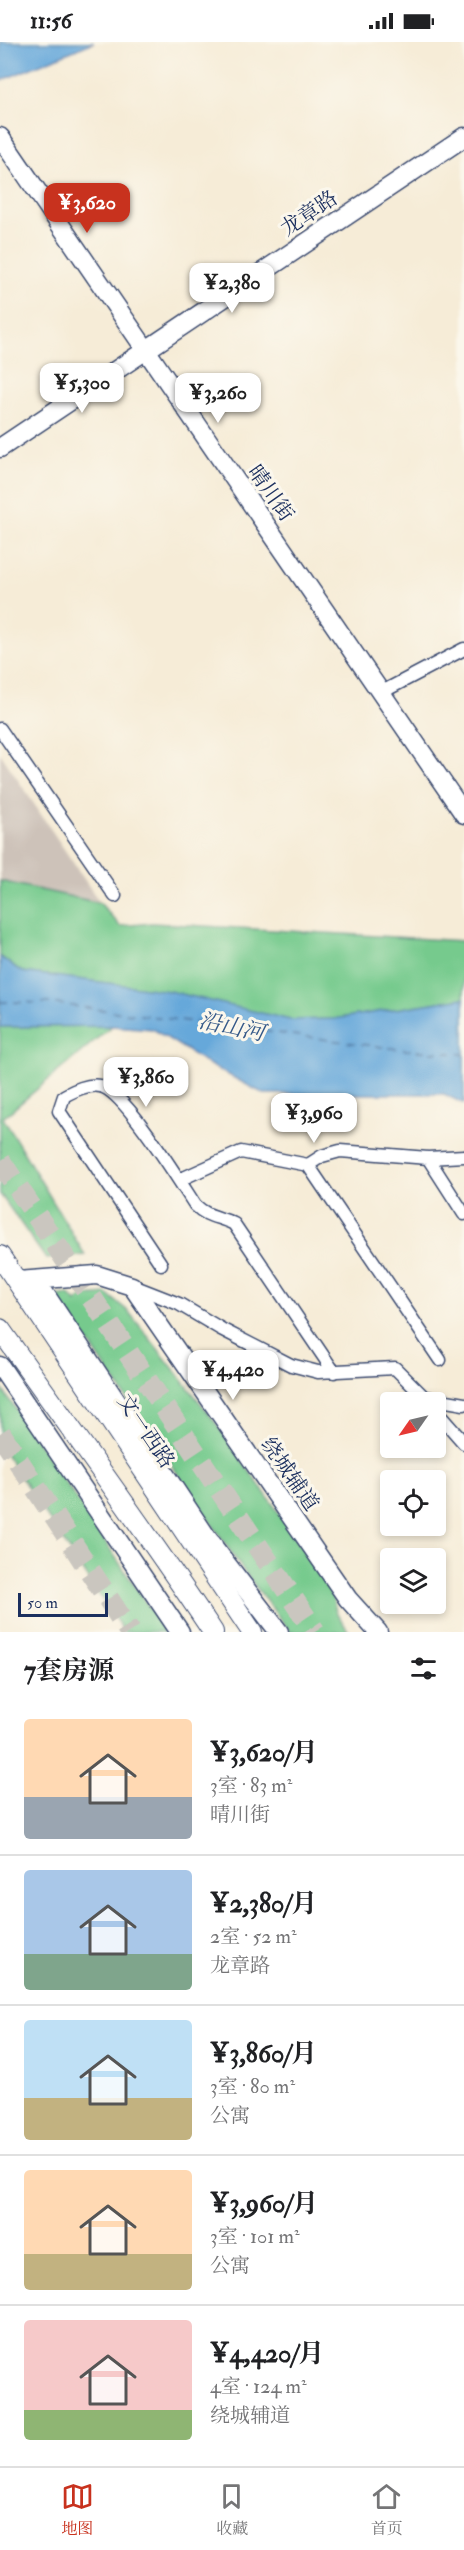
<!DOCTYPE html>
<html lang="zh">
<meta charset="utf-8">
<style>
:root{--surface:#fff;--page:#f2f2f2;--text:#202124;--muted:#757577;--line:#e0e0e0;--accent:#c8321e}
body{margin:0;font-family:"IM FELL Double Pica","Noto Serif SC",serif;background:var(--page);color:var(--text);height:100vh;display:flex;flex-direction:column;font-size:22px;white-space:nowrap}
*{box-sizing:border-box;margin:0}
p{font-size:20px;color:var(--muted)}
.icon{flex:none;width:33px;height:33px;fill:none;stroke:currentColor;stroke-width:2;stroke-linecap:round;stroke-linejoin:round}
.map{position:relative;height:1590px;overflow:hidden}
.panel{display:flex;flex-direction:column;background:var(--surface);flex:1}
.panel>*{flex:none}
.needle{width:39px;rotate:236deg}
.tools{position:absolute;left:380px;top:1350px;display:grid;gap:12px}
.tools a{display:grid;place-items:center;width:66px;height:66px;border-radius:6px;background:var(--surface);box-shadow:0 3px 9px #0003;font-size:30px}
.scale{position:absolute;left:18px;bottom:15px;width:90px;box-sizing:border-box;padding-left:6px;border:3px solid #1b2f5e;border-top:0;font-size:16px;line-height:21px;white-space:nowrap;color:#1b2f5e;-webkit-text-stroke:4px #fbf7ec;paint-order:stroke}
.price{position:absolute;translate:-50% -51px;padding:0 14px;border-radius:12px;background:#fff;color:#222;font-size:20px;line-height:39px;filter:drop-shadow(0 2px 3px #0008)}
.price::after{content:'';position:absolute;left:50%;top:36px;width:18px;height:14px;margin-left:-9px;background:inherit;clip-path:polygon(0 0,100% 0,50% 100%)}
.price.current{background:var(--accent);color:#fff}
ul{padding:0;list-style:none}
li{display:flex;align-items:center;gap:18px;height:150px;padding:0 24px}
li+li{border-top:2px solid var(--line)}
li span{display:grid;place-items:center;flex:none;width:168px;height:120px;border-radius:6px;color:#555}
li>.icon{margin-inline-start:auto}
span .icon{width:72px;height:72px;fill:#fffc;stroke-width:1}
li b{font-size:26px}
h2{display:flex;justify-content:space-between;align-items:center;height:72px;padding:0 24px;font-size:26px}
.status{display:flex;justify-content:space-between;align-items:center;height:42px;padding:0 30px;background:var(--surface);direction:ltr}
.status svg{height:16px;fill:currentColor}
.dock{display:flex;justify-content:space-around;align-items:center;height:84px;border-top:2px solid var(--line);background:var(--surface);font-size:16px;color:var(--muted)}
.dock a{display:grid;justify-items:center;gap:3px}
.dock .current{color:var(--accent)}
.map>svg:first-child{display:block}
.industrial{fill:#cdc2b9}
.green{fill:#76ca8d;stroke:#487c76;stroke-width:1.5}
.water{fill:#66a8da;stroke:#406c9c;stroke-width:1.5}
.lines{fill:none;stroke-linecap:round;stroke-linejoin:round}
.ferry{stroke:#355989;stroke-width:1.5;stroke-dasharray:8 6;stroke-linecap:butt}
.highway-tunnel{stroke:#cac6bf;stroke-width:22;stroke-dasharray:22 11;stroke-linecap:butt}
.street-casing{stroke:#3c4b70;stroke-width:15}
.secondary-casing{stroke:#3c4b70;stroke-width:21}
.primary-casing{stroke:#3c4b70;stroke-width:22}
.street{stroke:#fff;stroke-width:12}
.secondary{stroke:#fff;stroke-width:18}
.primary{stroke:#fff;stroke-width:20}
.labels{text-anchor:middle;stroke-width:6;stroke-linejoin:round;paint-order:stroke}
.street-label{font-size:21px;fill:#1b2f5e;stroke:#fbf7ec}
.water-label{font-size:22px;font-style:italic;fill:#355989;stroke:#fbf7ec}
</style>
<div class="status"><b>11:56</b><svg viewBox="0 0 49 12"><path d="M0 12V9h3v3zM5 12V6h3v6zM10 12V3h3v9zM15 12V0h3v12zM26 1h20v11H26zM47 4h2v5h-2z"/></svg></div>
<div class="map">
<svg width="464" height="1590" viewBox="0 0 464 1590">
<rect width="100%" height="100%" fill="#fbf7ec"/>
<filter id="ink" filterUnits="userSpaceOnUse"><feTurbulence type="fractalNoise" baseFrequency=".0167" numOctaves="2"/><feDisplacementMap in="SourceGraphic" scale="12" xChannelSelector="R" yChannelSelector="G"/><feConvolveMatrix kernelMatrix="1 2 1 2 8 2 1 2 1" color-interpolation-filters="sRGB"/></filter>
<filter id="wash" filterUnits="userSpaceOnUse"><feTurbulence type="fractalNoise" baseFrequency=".008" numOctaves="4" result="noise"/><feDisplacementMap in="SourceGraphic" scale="24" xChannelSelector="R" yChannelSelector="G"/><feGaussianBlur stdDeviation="1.35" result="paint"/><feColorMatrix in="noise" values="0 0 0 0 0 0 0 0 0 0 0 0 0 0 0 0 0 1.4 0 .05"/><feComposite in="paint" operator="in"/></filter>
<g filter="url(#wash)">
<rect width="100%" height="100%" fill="#f6ecd7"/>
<path class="industrial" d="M 0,711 L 100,861 L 0,839 Z"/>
<path class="green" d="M 0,839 L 100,861 L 120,884 L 152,881 L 464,899 L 464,956 L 334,977 L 290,978 L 169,949 L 22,930 L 0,914 Z
M 112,984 L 3,1076 L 85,1213 L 46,1217 L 0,1152 L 0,985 Z
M 69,1252 L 76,1260 L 84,1254 L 107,1252 L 128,1269 L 210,1373 L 331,1545 L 336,1570 L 349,1590 L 290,1590 L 241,1525 L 57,1254 Z
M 0,1344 L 166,1590 L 124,1590 L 0,1404 Z"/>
<path class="water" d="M 0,0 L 94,0 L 0,39 Z
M 0,915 L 22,930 L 169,949 L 290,978 L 334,977 L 464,956 L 464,1062 L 444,1052 L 264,1052 L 210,1023 L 153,987 L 112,984 L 0,985 Z"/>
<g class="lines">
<path class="ferry" d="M 0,960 L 50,961 L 406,1008 L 464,1012"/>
</g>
</g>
<g filter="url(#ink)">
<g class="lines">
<path class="highway-tunnel" d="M 0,1119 L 315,1590
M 0,1391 L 130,1590"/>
<g class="street-casing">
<path id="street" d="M 382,650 L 464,607
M 0,687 L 115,854
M 428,1116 L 464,1172
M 308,1123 L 440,1318
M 179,1138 L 241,1110 L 308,1123 L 322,1114 L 340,1109 L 428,1116 L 464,1114
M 161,1222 L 59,1069 L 64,1054 C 75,1048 87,1042 100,1044 C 124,1048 180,1140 195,1163 C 208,1176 219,1174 234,1182 L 334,1330
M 133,1244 L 179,1262 L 221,1287 L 291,1323 L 318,1330 L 395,1326 L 424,1355 L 464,1362
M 435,1368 L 464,1401"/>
</g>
<g class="secondary-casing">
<path id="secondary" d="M 0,95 L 464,772
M 0,406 L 464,95
M 18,1239 L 97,1233 L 132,1244 L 348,1557 L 378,1590
M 37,1240 L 212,1503 L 279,1590
M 0,1324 L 180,1590"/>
</g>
<g class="primary-casing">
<path id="primary" d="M 0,1214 L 252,1590
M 0,1287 C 71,1388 145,1487 213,1590
M 186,1480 L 212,1503"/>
</g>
<use href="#street" class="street"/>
<use href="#secondary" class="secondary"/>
<use href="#primary" class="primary"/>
</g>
</g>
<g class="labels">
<g class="street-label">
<text transform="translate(309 171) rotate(-34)" y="7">龙章路</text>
<text transform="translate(271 451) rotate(55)" y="7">晴川街</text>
<text transform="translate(146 1389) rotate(56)" y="7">文一西路</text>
<text transform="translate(290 1432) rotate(55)" y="7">绕城辅道</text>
</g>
<g class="water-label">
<text transform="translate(232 984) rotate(12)" y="8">沿山河</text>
</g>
</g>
</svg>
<div class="tools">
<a><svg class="needle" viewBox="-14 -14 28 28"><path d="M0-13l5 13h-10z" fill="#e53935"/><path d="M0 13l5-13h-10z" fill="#757577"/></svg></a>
<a><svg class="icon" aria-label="locate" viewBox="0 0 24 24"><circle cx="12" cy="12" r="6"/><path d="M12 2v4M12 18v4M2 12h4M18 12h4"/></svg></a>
<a><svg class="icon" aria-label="layers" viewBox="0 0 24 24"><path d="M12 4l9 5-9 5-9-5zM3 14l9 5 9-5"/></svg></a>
</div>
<div class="scale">50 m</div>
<b class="price current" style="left:87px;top:192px">¥3,620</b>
<b class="price" style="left:232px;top:272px">¥2,380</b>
<b class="price" style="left:82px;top:372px">¥5,300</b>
<b class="price" style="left:218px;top:382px">¥3,260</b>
<b class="price" style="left:146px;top:1066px">¥3,860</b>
<b class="price" style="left:314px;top:1102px">¥3,960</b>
<b class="price" style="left:233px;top:1359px">¥4,420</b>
</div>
<section class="panel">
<h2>7套房源<svg class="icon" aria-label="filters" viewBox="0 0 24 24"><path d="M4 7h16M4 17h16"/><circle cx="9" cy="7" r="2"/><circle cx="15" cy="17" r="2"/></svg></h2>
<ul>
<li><span style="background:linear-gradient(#ffd9b3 65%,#9aa5b1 0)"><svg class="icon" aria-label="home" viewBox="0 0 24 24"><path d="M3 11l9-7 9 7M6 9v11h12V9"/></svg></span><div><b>¥3,620/月</b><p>3室 · 83 m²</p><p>晴川街</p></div></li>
<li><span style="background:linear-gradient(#a9c7e8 70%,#7fa58c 0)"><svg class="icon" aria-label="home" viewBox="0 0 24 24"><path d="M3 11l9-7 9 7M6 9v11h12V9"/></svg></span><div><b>¥2,380/月</b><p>2室 · 52 m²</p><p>龙章路</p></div></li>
<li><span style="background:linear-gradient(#bfe0f5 65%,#c2b280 0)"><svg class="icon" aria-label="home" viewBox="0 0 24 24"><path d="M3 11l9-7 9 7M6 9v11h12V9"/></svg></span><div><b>¥3,860/月</b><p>3室 · 80 m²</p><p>公寓</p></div></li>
<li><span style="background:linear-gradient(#ffd9b3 70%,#c2b280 0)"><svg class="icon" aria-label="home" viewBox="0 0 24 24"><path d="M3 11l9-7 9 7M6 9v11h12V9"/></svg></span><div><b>¥3,960/月</b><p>3室 · 101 m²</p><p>公寓</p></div></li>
<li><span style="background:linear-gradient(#f6c9c9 75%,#8fb573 0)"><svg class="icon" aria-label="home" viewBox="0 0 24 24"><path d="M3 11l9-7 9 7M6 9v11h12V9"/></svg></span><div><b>¥4,420/月</b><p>4室 · 124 m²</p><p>绕城辅道</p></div></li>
</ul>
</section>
<nav class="dock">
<a class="current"><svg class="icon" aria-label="map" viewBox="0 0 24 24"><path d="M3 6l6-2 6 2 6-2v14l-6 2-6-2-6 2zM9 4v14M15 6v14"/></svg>地图</a>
<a><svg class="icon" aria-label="saved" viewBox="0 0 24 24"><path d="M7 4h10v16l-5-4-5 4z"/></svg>收藏</a>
<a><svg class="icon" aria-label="home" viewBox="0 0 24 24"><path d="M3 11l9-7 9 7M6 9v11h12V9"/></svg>首页</a>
</nav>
